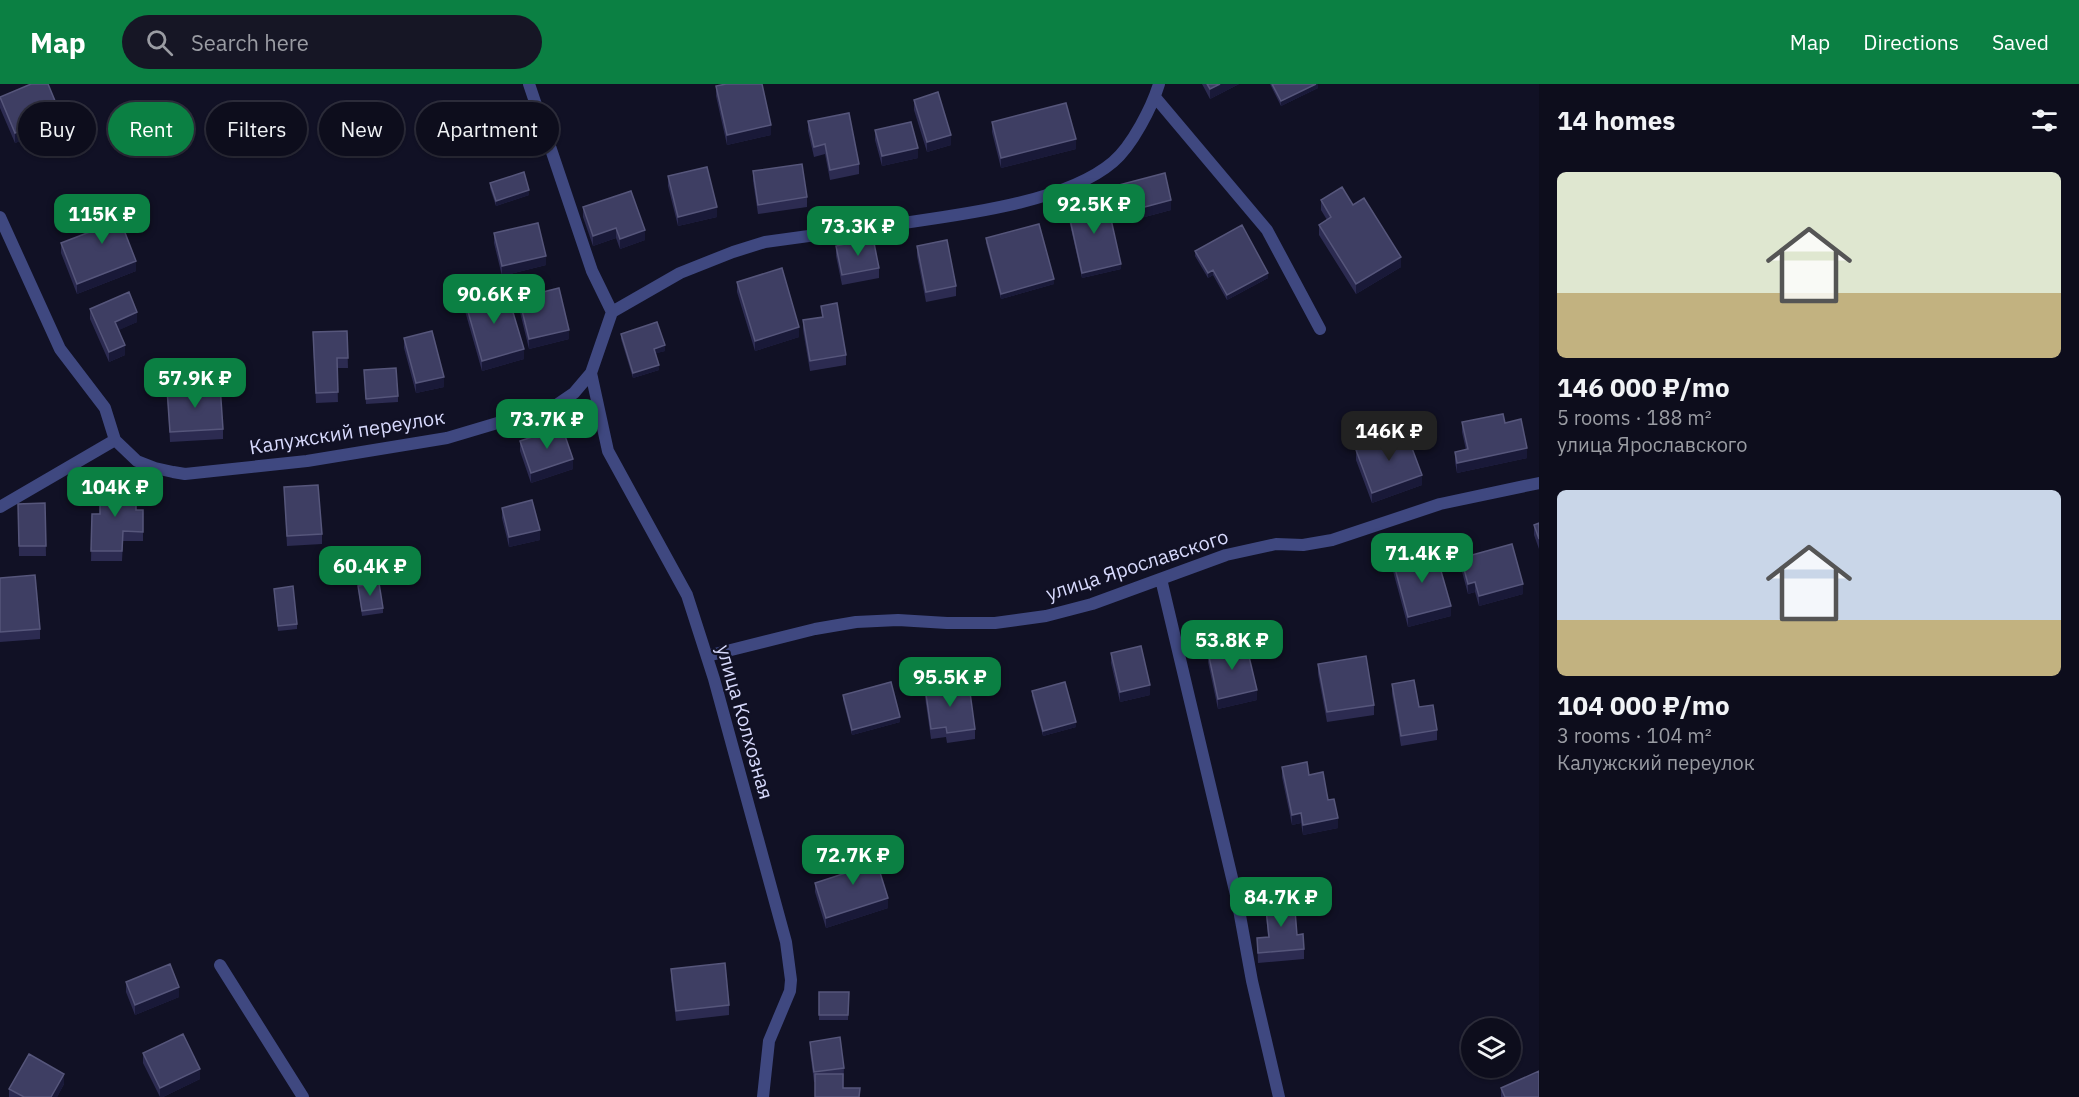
<!DOCTYPE html>
<meta charset="utf-8">
<style>
:root{--surface:#0d0d1c;--page:#161625;--text:#f1f3f6;--muted:#9a9ca3;--line:#2d2d3b;--accent:#0b8043}
body{margin:0;font-family:"IBM Plex Sans",sans-serif;background:var(--page);color:var(--text);height:100vh;display:flex;flex-direction:column;font-size:22px;white-space:nowrap}
*{box-sizing:border-box;margin:0}
p{font-size:20px;color:var(--muted)}
.icon{flex:none;width:33px;height:33px;fill:none;stroke:currentColor;stroke-width:2;stroke-linecap:round;stroke-linejoin:round}
.map{position:relative;flex:1;overflow:hidden}
.details{display:flex;flex-direction:column;background:var(--surface);width:540px}
.details>*{flex:none}
.top-card{position:absolute;left:18px;top:18px;width:570px;height:54px;display:flex;gap:12px}
.controls{position:absolute;left:1461px;top:934px;display:grid;gap:12px}
.controls a{display:grid;place-items:center;width:60px;height:60px;border-radius:50%;background:var(--surface);box-shadow:0 2px 4px #0004,0 0 0 2px var(--line);font-size:30px}
.price{position:absolute;translate:-50% -51px;padding:0 14px;border-radius:12px;background:var(--accent);color:#fff;font-size:20px;line-height:39px;filter:drop-shadow(0 2px 3px #0008)}
.price::after{content:'';position:absolute;left:50%;top:36px;width:18px;height:14px;margin-left:-9px;background:inherit;clip-path:polygon(0 0,100% 0,50% 100%)}
.price.active{background:#222;color:#fff}
ul{padding:0;list-style:none}
li{display:grid;align-content:center;gap:12px;height:318px;padding:0 18px}
li span{display:grid;place-items:center;height:186px;border-radius:9px;color:#555}
li>.icon{margin-inline-start:auto}
span .icon{width:108px;height:108px;fill:#fffc;stroke-width:1}
li b{font-size:26px}
h2{display:flex;justify-content:space-between;align-items:center;height:72px;padding:0 18px;font-size:26px}
.tag{padding:0 21px;border-radius:27px;background:var(--surface);box-shadow:0 2px 4px #0004,0 0 0 2px var(--line);font-size:21px;line-height:54px}
.tag.active{background:var(--accent);color:#fff}
header{display:flex;align-items:center;gap:36px;box-sizing:border-box;height:84px;padding:0 30px;background:var(--accent);color:#fff}
header strong{font-size:28px}
nav{display:flex;gap:33px;margin-inline-start:auto;font-size:21px}
.search{width:420px;height:54px;background:var(--page);display:flex;align-items:center;gap:15px;box-sizing:border-box;padding:0 21px;border-radius:33px;color:var(--muted);font-size:22px}
main{display:flex;flex:1;min-height:0}
.map>svg:first-child{display:block}
.lines{fill:none;stroke-linecap:round;stroke-linejoin:round}
.lane{stroke:#3f4880;stroke-width:12}
.street{stroke:#3f4880;stroke-width:12}
.wall{fill:#2c2b51}
.shaded-wall{fill:#191938}
.building{fill:#3e3e63;stroke:#56567b;stroke-width:1.5}
.labels{text-anchor:middle;stroke-width:4.5;stroke-linejoin:round;paint-order:stroke}
.street-label{font-size:20px;fill:#d7d9fc;stroke:#111125}
</style>
<header>
<strong>Map</strong>
<div class="search"><svg class="icon" aria-label="search" viewBox="0 0 24 24"><circle cx="10" cy="10" r="6"/><path d="M15 15l6 6"/></svg>Search here</div>
<nav><a>Map</a><a>Directions</a><a>Saved</a></nav>
</header>
<main>
<div class="map">
<svg width="1539" height="1013" viewBox="0 0 1539 1013">
<rect width="100%" height="100%" fill="#111125"/>
<g class="lines">
<path class="lane" d="M 220,881 L 303,1013"/>
<path class="street" d="M 529,0 L 592,187 L 612,228
M 1155,13 L 1267,146 L 1320,245
M 0,133 L 60,265 L 105,324 L 115,356 L 137,377 L 155,384 L 173,388 L 185,390 L 307,377 L 447,354 L 555,322 L 574,309 L 591,289 L 612,228 L 680,189 L 733,168 L 765,158 C 809,152 852,146 896,140 C 958,131 1065,119 1113,78 C 1132,62 1152,23 1159,0
M 591,289 L 608,367 L 687,511 L 714,595 L 786,858 L 791,896 L 790,907 L 769,957 L 763,1013
M 0,423 L 115,356
M 1161,495 L 1237,815 L 1252,897 L 1279,1013
M 707,572 L 815,545 L 856,538 L 898,536 L 947,539 L 995,539 L 1046,532 L 1092,520 L 1226,471 L 1276,460 L 1303,461 L 1332,456 L 1440,420 L 1539,399"/>
</g>
<path class="wall" d="M 1202,0 L 1239,0 L 1210,15 Z
M 1270,0 L 1318,0 L 1318,4 L 1281,22 Z
M 716,2 L 771,51 L 727,61 L 716,12 Z
M 0,13 L 63,46 L 32,59 L 30,53 L 15,59 L 0,24 Z
M 914,16 L 951,61 L 927,68 L 914,26 Z
M 808,37 L 859,80 L 859,90 L 830,96 L 825,70 L 814,73 L 808,47 Z
M 992,38 L 1076,65 L 1001,84 L 992,48 Z
M 875,46 L 918,74 L 882,82 L 875,56 Z
M 753,87 L 807,113 L 807,123 L 758,130 L 753,97 Z
M 668,92 L 717,133 L 678,142 L 668,102 Z
M 490,99 L 529,111 L 496,122 L 490,104 Z
M 1115,102 L 1171,126 L 1122,139 L 1115,112 Z
M 1321,116 L 1353,121 L 1401,183 L 1356,210 L 1319,151 L 1319,141 L 1327,136 L 1321,126 Z
M 1067,122 L 1121,185 L 1082,194 L 1067,127 Z
M 583,123 L 645,156 L 620,165 L 616,154 L 593,162 L 583,133 Z
M 95,130 L 139,144 L 126,149 L 136,187 L 77,210 L 61,169 L 61,159 L 97,145 L 95,140 Z
M 494,149 L 546,181 L 502,192 L 494,159 Z
M 986,154 L 1054,200 L 1001,215 L 986,159 Z
M 836,162 L 879,184 L 879,194 L 842,201 L 836,172 Z
M 917,162 L 956,202 L 956,212 L 926,218 L 917,172 Z
M 1195,167 L 1268,194 L 1227,216 L 1213,191 L 1208,194 L 1195,172 Z
M 737,198 L 799,253 L 755,267 L 737,208 Z
M 519,214 L 569,255 L 529,265 L 519,224 Z
M 465,217 L 524,275 L 482,287 L 465,227 Z
M 821,222 L 846,271 L 846,281 L 810,287 L 803,246 L 803,236 L 822,233 Z
M 90,225 L 137,238 L 118,246 L 125,271 L 109,278 L 90,235 Z
M 347,247 L 348,284 L 337,284 L 338,318 L 316,319 L 313,258 Z
M 621,250 L 665,267 L 656,269 L 659,286 L 633,294 L 621,255 Z
M 404,254 L 444,303 L 416,309 L 404,264 Z
M 364,286 L 398,312 L 398,318 L 366,320 Z
M 167,305 L 223,345 L 223,355 L 170,358 Z
M 1462,338 L 1505,339 L 1527,374 L 1457,389 L 1455,378 L 1455,368 L 1466,366 L 1462,348 Z
M 520,357 L 573,385 L 531,399 L 520,367 Z
M 1356,366 L 1422,401 L 1372,419 L 1356,376 Z
M 284,403 L 322,450 L 322,460 L 287,462 Z
M 45,419 L 46,472 L 19,472 L 18,420 Z
M 502,424 L 540,456 L 509,463 L 502,434 Z
M 136,426 L 143,426 L 143,457 L 123,457 L 122,477 L 91,477 L 92,430 Z
M 1539,439 L 1539,465 L 1534,451 L 1534,441 Z
M 1461,474 L 1523,510 L 1479,522 L 1475,508 L 1468,510 L 1461,484 Z
M 1393,477 L 1451,532 L 1408,543 L 1393,487 Z
M 0,494 L 40,545 L 40,555 L 0,558 Z
M 358,502 L 383,524 L 383,529 L 362,532 Z
M 274,505 L 297,540 L 297,545 L 278,547 Z
M 1208,568 L 1257,616 L 1218,625 L 1208,578 Z
M 1111,569 L 1150,611 L 1120,618 L 1111,579 Z
M 1318,580 L 1374,621 L 1374,631 L 1327,638 L 1318,590 Z
M 1392,600 L 1419,623 L 1437,646 L 1437,656 L 1401,662 L 1392,610 Z
M 925,603 L 947,604 L 975,645 L 975,655 L 947,659 L 946,653 L 931,655 L 925,613 Z
M 1032,607 L 1076,643 L 1043,652 L 1032,612 Z
M 843,611 L 900,638 L 852,651 L 843,616 Z
M 1282,683 L 1309,691 L 1328,716 L 1338,744 L 1303,751 L 1301,739 L 1292,741 L 1282,693 Z
M 848,771 L 888,824 L 826,844 L 815,808 L 815,799 L 850,787 L 848,781 Z
M 1265,816 L 1304,865 L 1304,875 L 1258,879 L 1257,854 L 1268,853 Z
M 671,885 L 729,921 L 729,931 L 676,937 L 671,895 Z
M 126,898 L 179,913 L 135,931 L 126,908 Z
M 819,908 L 849,908 L 848,936 L 819,936 Z
M 810,958 L 844,984 L 843,1004 L 860,1013 L 814,998 L 810,968 Z
M 143,969 L 200,995 L 163,1013 L 160,1013 L 143,979 Z
M 64,1000 L 57,1013 L 9,1013 L 9,1005 Z
M 1501,1004 L 1539,1013 L 1501,1013 Z"/>
<path class="shaded-wall" d="M 1220,0 L 1239,0 L 1210,15 L 1210,5 Z
M 1316,0 L 1318,0 L 1318,4 L 1281,22 L 1281,17 Z
M 63,36 L 63,46 L 32,59 L 32,49 Z
M 771,41 L 771,51 L 727,61 L 727,51 Z
M 30,43 L 30,53 L 15,59 L 15,49 Z
M 951,51 L 951,61 L 927,68 L 927,58 Z
M 1076,55 L 1076,65 L 1001,84 L 1001,74 Z
M 918,64 L 918,74 L 882,82 L 882,72 Z
M 529,106 L 529,111 L 496,122 L 496,117 Z
M 1171,116 L 1171,126 L 1122,139 L 1122,129 Z
M 717,123 L 717,133 L 678,142 L 678,133 Z
M 139,134 L 139,144 L 122,151 L 122,141 Z
M 616,144 L 616,154 L 593,162 L 593,152 Z
M 645,146 L 645,156 L 620,165 L 620,155 Z
M 546,172 L 546,181 L 502,192 L 502,182 Z
M 1401,173 L 1401,183 L 1356,210 L 1356,200 Z
M 136,177 L 136,187 L 77,210 L 77,200 Z
M 1121,180 L 1121,185 L 1082,194 L 1082,189 Z
M 1213,186 L 1213,191 L 1208,194 L 1208,189 Z
M 1268,189 L 1268,194 L 1227,216 L 1227,211 Z
M 1054,195 L 1054,200 L 1001,215 L 1001,210 Z
M 137,228 L 137,238 L 115,248 L 115,238 Z
M 799,243 L 799,253 L 755,267 L 755,257 Z
M 569,246 L 569,255 L 529,265 L 529,255 Z
M 125,261 L 125,271 L 109,278 L 109,268 Z
M 665,261 L 665,267 L 654,270 L 654,265 Z
M 524,265 L 524,275 L 482,287 L 482,277 Z
M 659,281 L 659,286 L 633,294 L 633,289 Z
M 444,293 L 444,303 L 416,309 L 416,299 Z
M 1527,364 L 1527,374 L 1457,389 L 1457,379 Z
M 573,375 L 573,385 L 531,399 L 531,389 Z
M 1422,391 L 1422,401 L 1372,419 L 1372,409 Z
M 540,446 L 540,456 L 509,463 L 509,453 Z
M 1475,498 L 1475,508 L 1468,510 L 1468,500 Z
M 1523,500 L 1523,510 L 1479,522 L 1479,512 Z
M 1451,522 L 1451,532 L 1408,543 L 1408,533 Z
M 1150,601 L 1150,611 L 1120,618 L 1120,608 Z
M 1257,606 L 1257,616 L 1218,625 L 1218,615 Z
M 900,633 L 900,638 L 852,651 L 852,646 Z
M 1076,638 L 1076,643 L 1043,652 L 1043,647 Z
M 1301,729 L 1301,739 L 1292,741 L 1292,731 Z
M 1338,734 L 1338,744 L 1303,751 L 1303,741 Z
M 888,814 L 888,824 L 826,844 L 826,834 Z
M 179,903 L 179,913 L 135,931 L 135,921 Z
M 200,985 L 200,995 L 163,1013 L 160,1013 L 160,1004 Z
M 64,990 L 64,1000 L 57,1013 L 51,1013 Z"/>
<path class="building" d="M 31,0 L 48,0 L 63,36 L 32,49 L 30,43 L 15,49 L 0,13 Z
M 726,0 L 762,0 L 771,41 L 727,51 L 716,2 Z
M 1207,0 L 1220,0 L 1210,5 Z
M 1272,0 L 1316,0 L 1281,17 Z
M 938,8 L 951,51 L 927,58 L 914,16 Z
M 1066,19 L 1076,55 L 1001,74 L 992,38 Z
M 849,29 L 859,80 L 830,86 L 825,60 L 814,63 L 808,37 Z
M 911,38 L 918,64 L 882,72 L 875,46 Z
M 802,80 L 807,113 L 758,121 L 753,87 Z
M 707,83 L 717,123 L 678,133 L 668,92 Z
M 524,88 L 529,106 L 496,117 L 490,99 Z
M 1165,89 L 1171,116 L 1122,129 L 1115,102 Z
M 1342,103 L 1353,121 L 1364,114 L 1401,173 L 1356,200 L 1319,141 L 1331,133 L 1321,116 Z
M 631,107 L 645,146 L 620,155 L 616,144 L 593,152 L 583,123 Z
M 1106,113 L 1121,180 L 1082,189 L 1067,122 Z
M 131,116 L 139,134 L 122,141 L 136,177 L 77,200 L 61,159 L 100,144 L 95,130 Z
M 538,139 L 546,172 L 502,182 L 494,149 Z
M 1039,140 L 1054,195 L 1001,210 L 986,154 Z
M 1242,141 L 1268,189 L 1227,211 L 1213,186 L 1208,189 L 1195,167 Z
M 873,154 L 879,184 L 842,191 L 836,162 Z
M 947,156 L 956,202 L 926,208 L 917,162 Z
M 782,184 L 799,243 L 755,257 L 737,198 Z
M 559,204 L 569,246 L 529,255 L 519,214 Z
M 506,205 L 524,265 L 482,277 L 465,217 Z
M 129,208 L 137,228 L 115,238 L 125,261 L 109,268 L 90,225 Z
M 837,219 L 846,271 L 810,277 L 803,236 L 823,233 L 821,222 Z
M 657,238 L 665,261 L 654,265 L 659,281 L 633,289 L 621,250 Z
M 347,247 L 348,274 L 337,274 L 338,308 L 316,309 L 313,248 Z
M 432,247 L 444,293 L 416,299 L 404,254 Z
M 396,284 L 398,312 L 366,315 L 364,286 Z
M 220,301 L 223,345 L 170,348 L 167,305 Z
M 1503,330 L 1505,339 L 1521,335 L 1527,364 L 1457,379 L 1455,368 L 1468,365 L 1462,338 Z
M 562,343 L 573,375 L 531,389 L 520,357 Z
M 1406,348 L 1422,391 L 1372,409 L 1356,366 Z
M 318,401 L 322,450 L 287,452 L 284,403 Z
M 100,402 L 136,403 L 136,426 L 143,426 L 143,448 L 123,447 L 122,467 L 91,467 L 92,430 L 100,430 Z
M 532,416 L 540,446 L 509,453 L 502,424 Z
M 45,419 L 46,462 L 19,462 L 18,420 Z
M 1539,439 L 1539,455 L 1534,441 Z
M 1512,460 L 1523,500 L 1479,512 L 1475,498 L 1468,500 L 1461,474 Z
M 1435,466 L 1451,522 L 1408,533 L 1393,477 Z
M 35,491 L 40,545 L 0,548 L 0,494 Z
M 379,499 L 383,524 L 362,527 L 358,502 Z
M 293,502 L 297,540 L 278,542 L 274,505 Z
M 1246,560 L 1257,606 L 1218,615 L 1208,568 Z
M 1141,562 L 1150,601 L 1120,608 L 1111,569 Z
M 1366,572 L 1374,621 L 1327,628 L 1318,580 Z
M 1414,596 L 1419,623 L 1433,621 L 1437,646 L 1401,652 L 1392,600 Z
M 891,598 L 900,633 L 852,646 L 843,611 Z
M 1065,598 L 1076,638 L 1043,647 L 1032,607 Z
M 946,600 L 947,604 L 969,601 L 975,645 L 947,649 L 946,643 L 931,645 L 925,603 Z
M 1307,678 L 1309,691 L 1323,688 L 1328,716 L 1334,715 L 1338,734 L 1303,741 L 1301,729 L 1292,731 L 1282,683 Z
M 872,763 L 888,814 L 826,834 L 815,799 L 852,787 L 848,771 Z
M 1294,814 L 1297,851 L 1303,850 L 1304,865 L 1258,869 L 1257,854 L 1269,853 L 1265,816 Z
M 725,879 L 729,921 L 676,927 L 671,885 Z
M 170,880 L 179,903 L 135,921 L 126,898 Z
M 819,908 L 849,908 L 848,931 L 819,931 Z
M 183,950 L 200,985 L 160,1004 L 143,969 Z
M 840,953 L 844,984 L 814,988 L 810,958 Z
M 29,970 L 64,990 L 51,1013 L 24,1013 L 9,1005 Z
M 1539,987 L 1539,1013 L 1505,1013 L 1501,1004 Z
M 815,990 L 843,990 L 843,1004 L 860,1004 L 859,1013 L 815,1013 Z"/>
<g class="labels">
<g class="street-label">
<text transform="translate(347 348) rotate(-9)" y="7">Калужский переулок</text>
<text transform="translate(1137 481) rotate(-18)" y="7">улица Ярославского</text>
<text transform="translate(745 638) rotate(74)" y="7">улица Колхозная</text>
</g>
</g>
</svg>
<div class="controls">
<a><svg class="icon" aria-label="layers" viewBox="0 0 24 24"><path d="M12 4l9 5-9 5-9-5zM3 14l9 5 9-5"/></svg></a>
</div>
<b class="price" style="left:1094px;top:151px">92.5K ₽</b>
<b class="price" style="left:102px;top:161px">115K ₽</b>
<b class="price" style="left:858px;top:173px">73.3K ₽</b>
<b class="price" style="left:494px;top:241px">90.6K ₽</b>
<b class="price" style="left:195px;top:325px">57.9K ₽</b>
<b class="price" style="left:547px;top:366px">73.7K ₽</b>
<b class="price active" style="left:1389px;top:378px">146K ₽</b>
<b class="price" style="left:115px;top:434px">104K ₽</b>
<b class="price" style="left:1422px;top:500px">71.4K ₽</b>
<b class="price" style="left:370px;top:513px">60.4K ₽</b>
<b class="price" style="left:1232px;top:587px">53.8K ₽</b>
<b class="price" style="left:950px;top:624px">95.5K ₽</b>
<b class="price" style="left:853px;top:802px">72.7K ₽</b>
<b class="price" style="left:1281px;top:844px">84.7K ₽</b>
<div class="top-card">
<a class="tag">Buy</a>
<a class="tag active">Rent</a>
<a class="tag">Filters</a>
<a class="tag">New</a>
<a class="tag">Apartment</a>
</div>
</div>
<section class="details">
<h2>14 homes<svg class="icon" aria-label="filters" viewBox="0 0 24 24"><path d="M4 7h16M4 17h16"/><circle cx="9" cy="7" r="2"/><circle cx="15" cy="17" r="2"/></svg></h2>
<ul>
<li><span style="background:linear-gradient(#dfe7d0 65%,#c2b280 0)"><svg class="icon" aria-label="home" viewBox="0 0 24 24"><path d="M3 11l9-7 9 7M6 9v11h12V9"/></svg></span><div><b>146 000 ₽/mo</b><p>5 rooms · 188 m²</p><p>улица Ярославского</p></div></li>
<li><span style="background:linear-gradient(#c9d6e8 70%,#c2b280 0)"><svg class="icon" aria-label="home" viewBox="0 0 24 24"><path d="M3 11l9-7 9 7M6 9v11h12V9"/></svg></span><div><b>104 000 ₽/mo</b><p>3 rooms · 104 m²</p><p>Калужский переулок</p></div></li>
</ul>
</section>
</main>
